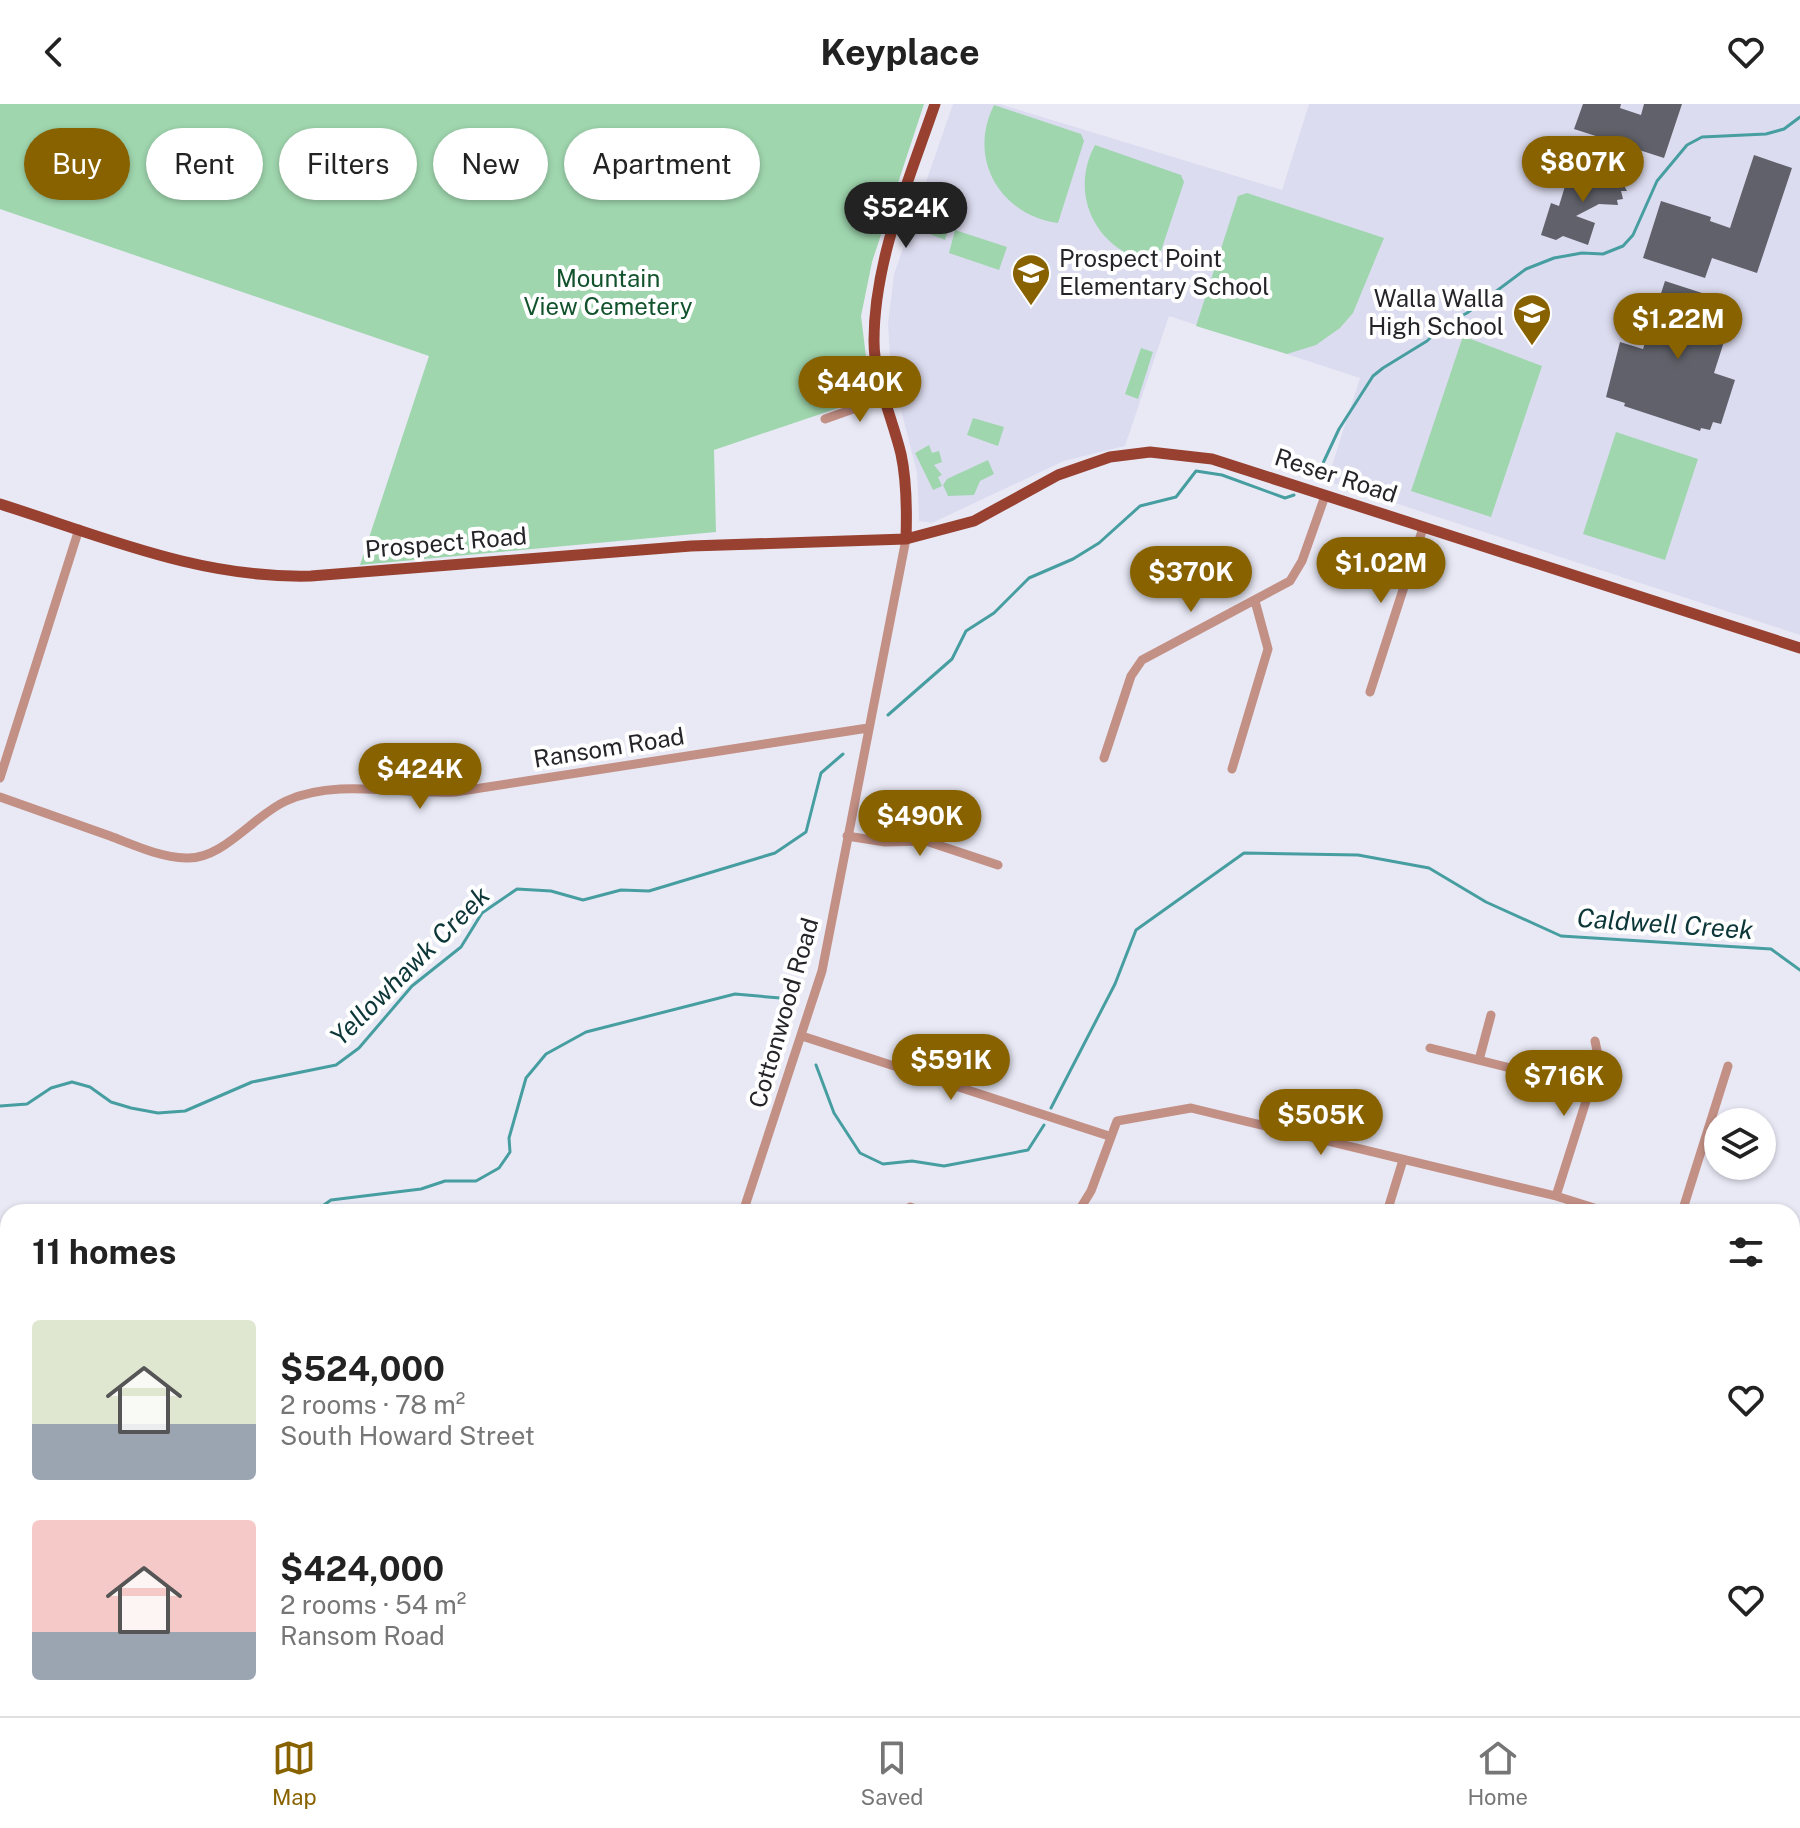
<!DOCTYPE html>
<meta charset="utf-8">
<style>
:root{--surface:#fff;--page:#f6f6f6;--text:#222;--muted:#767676;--line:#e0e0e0;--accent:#896200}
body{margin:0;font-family:"Public Sans",sans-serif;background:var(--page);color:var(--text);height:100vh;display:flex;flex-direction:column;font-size:30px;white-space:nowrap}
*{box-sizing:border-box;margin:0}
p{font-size:26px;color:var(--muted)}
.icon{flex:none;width:44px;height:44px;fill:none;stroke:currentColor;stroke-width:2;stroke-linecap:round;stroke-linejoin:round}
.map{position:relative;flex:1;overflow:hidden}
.drawer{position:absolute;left:0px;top:1100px;width:1800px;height:512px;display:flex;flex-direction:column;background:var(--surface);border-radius:24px 24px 0 0;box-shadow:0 2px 6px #0004}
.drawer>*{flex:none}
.top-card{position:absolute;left:24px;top:24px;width:800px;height:72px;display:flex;gap:16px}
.tools{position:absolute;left:1704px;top:1004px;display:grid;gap:16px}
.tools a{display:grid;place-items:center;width:72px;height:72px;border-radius:50%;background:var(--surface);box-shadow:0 2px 6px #0004;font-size:40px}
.price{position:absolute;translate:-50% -68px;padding:0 18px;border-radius:28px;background:var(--accent);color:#fff;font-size:26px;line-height:52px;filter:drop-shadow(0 2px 4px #0008)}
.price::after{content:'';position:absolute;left:50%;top:48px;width:24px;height:18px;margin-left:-12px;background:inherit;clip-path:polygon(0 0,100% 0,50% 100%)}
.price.selected{background:#222;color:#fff}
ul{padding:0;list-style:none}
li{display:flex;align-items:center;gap:24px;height:200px;padding:0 32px}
li span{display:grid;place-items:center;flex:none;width:224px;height:160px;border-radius:8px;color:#555}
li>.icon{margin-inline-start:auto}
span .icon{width:96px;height:96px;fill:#fffc;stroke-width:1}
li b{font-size:34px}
h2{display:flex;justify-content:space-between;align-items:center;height:96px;padding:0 32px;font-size:34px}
.pill{padding:0 28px;border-radius:36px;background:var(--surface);box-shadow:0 2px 6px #0004;font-size:28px;line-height:72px}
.pill.selected{background:var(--accent);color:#fff}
header{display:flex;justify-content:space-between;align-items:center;height:104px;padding:0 32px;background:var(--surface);font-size:36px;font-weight:700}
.tab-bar{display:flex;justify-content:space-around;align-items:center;height:112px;border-top:2px solid var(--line);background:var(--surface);font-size:22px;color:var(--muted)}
.tab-bar a{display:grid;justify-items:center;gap:4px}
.tab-bar .selected{color:var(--accent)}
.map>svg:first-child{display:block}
.built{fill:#dcdcf0}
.green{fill:#9fd6ae}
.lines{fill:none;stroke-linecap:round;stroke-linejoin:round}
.stream{stroke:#479ea0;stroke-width:3}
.building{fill:#61616b}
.minor{stroke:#c39085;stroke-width:9}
.major{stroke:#984130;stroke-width:11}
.labels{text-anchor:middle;stroke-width:8;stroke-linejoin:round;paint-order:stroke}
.poi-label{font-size:24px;fill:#252529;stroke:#fff;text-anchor:start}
.park-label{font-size:24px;fill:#12532d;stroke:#fff}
.street-label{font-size:24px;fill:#252529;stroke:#fff}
.water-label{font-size:26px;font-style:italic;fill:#0c3638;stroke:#fff}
</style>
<header><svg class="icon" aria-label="back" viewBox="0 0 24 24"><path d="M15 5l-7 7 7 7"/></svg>Keyplace<svg class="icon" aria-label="heart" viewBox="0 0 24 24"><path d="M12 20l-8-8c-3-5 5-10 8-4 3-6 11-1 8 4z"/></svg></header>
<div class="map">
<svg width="1800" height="1612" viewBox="0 0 1800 1612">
<rect width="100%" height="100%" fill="#e9e9f6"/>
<path class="built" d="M 953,0 L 1000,0 L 1282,86 L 1309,0 L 1800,0 L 1800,531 L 1327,377 L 1360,274 L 1169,212 L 1125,342 L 1064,357 L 932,419 L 919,417 L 917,369 L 891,266 L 888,220 L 894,170 Z"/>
<path class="green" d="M 0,0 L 924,0 L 872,158 L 861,212 L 871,293 L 714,346 L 716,428 L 360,461 L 429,252 L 0,105 Z
M 994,1 L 1081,30 L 1084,37 L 1058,119 C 1000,111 967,55 994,1 Z
M 1095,41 L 1181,71 L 1184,78 L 1157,159 C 1099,151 1067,93 1095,41 Z
M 1247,89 L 1384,134 L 1353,209 L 1340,224 L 1316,241 L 1287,250 L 1196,222 L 1238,92 Z
M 933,94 L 956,101 L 945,136 L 922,127 Z
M 955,126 L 1007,143 L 999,166 L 949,149 Z
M 1463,232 L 1542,262 L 1491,413 L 1411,387 Z
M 1141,244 L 1153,248 L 1138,295 L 1125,290 Z
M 973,314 L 1004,323 L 998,342 L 967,331 Z
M 1616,328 L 1698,355 L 1665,456 L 1583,430 Z
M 929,341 L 932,349 L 939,347 L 942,358 L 934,361 L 942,371 L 938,373 L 942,382 L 933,386 L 915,349 Z
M 988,356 L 994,370 L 980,377 L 974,391 L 948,392 L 943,381 L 947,375 Z"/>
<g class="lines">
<path class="stream" d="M 1317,372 L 1339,325 L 1373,272 L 1383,264 L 1427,237 L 1444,221 L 1467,209 L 1526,165 L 1554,154 L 1582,149 L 1603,150 L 1623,142 L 1633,131 L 1657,77 L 1687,41 L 1702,33 L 1766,30 L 1784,25 L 1800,13
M 888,611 L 952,555 L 966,527 L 994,509 L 1029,474 L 1073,455 L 1099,439 L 1140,402 L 1176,393 L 1196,367 L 1222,371 L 1285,394 L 1294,391
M 816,961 L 834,1009 L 860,1049 L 883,1060 L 912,1057 L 944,1062 L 1028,1046 L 1044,1021
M 0,1002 L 27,1000 L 51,984 L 72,978 L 90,983 L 111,998 L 131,1004 L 158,1009 L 185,1007 L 252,978 L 336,961 L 359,944 L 412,882 L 461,843 L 482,809 L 517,785 L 551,787 L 583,796 L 621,786 L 649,787 L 775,749 L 806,728 L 821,669 L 843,650
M 1051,1004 L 1115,880 L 1136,826 L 1244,749 L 1358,751 L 1429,764 L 1486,798 L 1561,832 L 1771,845 L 1800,866
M 314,1108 L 331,1096 L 421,1085 L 445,1077 L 476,1077 L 499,1064 L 510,1048 L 509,1034 L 526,974 L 546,950 L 586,928 L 735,890 L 780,894
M 0,1171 L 8,1171
M 1792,1379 L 1800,1382
M 0,1461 L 8,1463
M 1642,1604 L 1659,1612"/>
</g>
<path class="building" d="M 1583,0 L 1621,0 L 1620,4 L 1641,11 L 1644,0 L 1682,0 L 1664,54 L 1574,25 Z
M 1754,51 L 1792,64 L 1757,169 L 1712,154 L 1705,174 L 1643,154 L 1661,97 L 1711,113 L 1710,117 L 1730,124 Z
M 1597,58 L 1613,62 L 1627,87 L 1621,87 L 1623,95 L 1617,96 L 1618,101 L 1599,100 L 1576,112 L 1595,119 L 1588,141 L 1563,132 L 1556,136 L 1541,131 L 1551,99 L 1559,102 L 1565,82 L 1585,72 Z
M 1665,177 L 1736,200 L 1714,269 L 1735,276 L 1721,320 L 1713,318 L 1710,326 L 1701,324 L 1700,327 L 1624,302 L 1625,299 L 1606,293 L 1620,238 L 1643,245 Z"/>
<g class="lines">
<path class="minor" d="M 825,315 L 884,294
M 1370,588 L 1423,424
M 1104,654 L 1131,572 L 1142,556 L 1290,477 L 1302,457 L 1325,392
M 1232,665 L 1268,545 L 1255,497
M 0,674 L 79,425
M 0,693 C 37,706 73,719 110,732 C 134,741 159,753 186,754 C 223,756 254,711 286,697 C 337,674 400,691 455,688 L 868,624
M 847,732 L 885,738 L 926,737 L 998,761
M 802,932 L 1109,1032
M 1430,944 L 1591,984
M 1479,956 L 1491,911
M 1556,1092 L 1599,956 L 1595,937
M 910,1103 L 924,1108
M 743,1108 L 822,867 L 906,435
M 1078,1108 L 1091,1087 L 1117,1017 L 1191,1004 L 1556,1092 L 1607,1108
M 1387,1108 L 1403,1056
M 1682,1108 L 1728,962
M 1792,1156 L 1800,1132
M 1792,1168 L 1800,1170
M 1792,1236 L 1792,1260
M 666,1604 L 669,1612
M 433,1612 L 435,1604
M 797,1612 L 803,1604
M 892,1612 L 893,1604
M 1018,1612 L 1019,1604"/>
<path class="major" d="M 0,400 C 104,433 201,475 311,472 L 691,442 L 906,435 L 974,417 L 1058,371 L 1110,353 L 1150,348 L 1212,355 L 1800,544
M 906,435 C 907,406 907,378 901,350 C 892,313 874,275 874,237 C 874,156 909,76 935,0"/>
</g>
<defs>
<g id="school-pin" transform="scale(2)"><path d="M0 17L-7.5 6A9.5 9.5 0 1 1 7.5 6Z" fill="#896200" stroke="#fff"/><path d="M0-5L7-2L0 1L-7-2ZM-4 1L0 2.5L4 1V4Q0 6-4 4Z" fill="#fff"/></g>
</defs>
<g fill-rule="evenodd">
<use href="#school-pin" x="1031" y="169"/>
<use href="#school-pin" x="1532" y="209"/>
</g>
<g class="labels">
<g class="poi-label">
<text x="1059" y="163">Prospect Point<tspan x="1059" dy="28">Elementary School</tspan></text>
<text x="1504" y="203" text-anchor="end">Walla Walla<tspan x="1504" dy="28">High School</tspan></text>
</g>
<g class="park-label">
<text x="608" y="183">Mountain<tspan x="608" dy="28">View Cemetery</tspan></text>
</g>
<g class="street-label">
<text transform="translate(1336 372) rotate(18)" y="8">Reser Road</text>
<text transform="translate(446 439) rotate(-5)" y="8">Prospect Road</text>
<text transform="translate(609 644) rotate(-9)" y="8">Ransom Road</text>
<text transform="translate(784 909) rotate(-74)" y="8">Cottonwood Road</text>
</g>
<g class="water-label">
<text transform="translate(1665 820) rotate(4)" y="9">Caldwell Creek</text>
<text transform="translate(410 862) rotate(-45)" y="9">Yellowhawk Creek</text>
</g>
</g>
</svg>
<div class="tools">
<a><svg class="icon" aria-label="layers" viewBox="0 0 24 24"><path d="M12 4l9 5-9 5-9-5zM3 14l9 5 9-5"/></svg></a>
</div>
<b class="price" style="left:1583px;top:100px">$807K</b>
<b class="price selected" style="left:906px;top:146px">$524K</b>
<b class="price" style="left:1678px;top:257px">$1.22M</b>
<b class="price" style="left:860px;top:320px">$440K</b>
<b class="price" style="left:1381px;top:501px">$1.02M</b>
<b class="price" style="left:1191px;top:510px">$370K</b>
<b class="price" style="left:420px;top:707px">$424K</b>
<b class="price" style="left:920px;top:754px">$490K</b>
<b class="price" style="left:951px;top:998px">$591K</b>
<b class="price" style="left:1564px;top:1014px">$716K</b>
<b class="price" style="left:1321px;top:1053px">$505K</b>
<div class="top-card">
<a class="pill selected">Buy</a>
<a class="pill">Rent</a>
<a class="pill">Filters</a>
<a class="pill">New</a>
<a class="pill">Apartment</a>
</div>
<section class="drawer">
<h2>11 homes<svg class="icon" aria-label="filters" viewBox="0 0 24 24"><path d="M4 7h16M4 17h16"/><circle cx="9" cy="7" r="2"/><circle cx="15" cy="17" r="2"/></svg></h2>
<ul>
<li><span style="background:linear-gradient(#dfe7d0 65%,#9aa5b1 0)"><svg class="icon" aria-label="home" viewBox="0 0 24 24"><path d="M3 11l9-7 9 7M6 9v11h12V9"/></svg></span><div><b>$524,000</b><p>2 rooms · 78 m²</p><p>South Howard Street</p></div><svg class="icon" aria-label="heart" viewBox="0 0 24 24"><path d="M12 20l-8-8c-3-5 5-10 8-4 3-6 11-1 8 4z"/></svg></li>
<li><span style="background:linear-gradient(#f6c9c9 70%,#9aa5b1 0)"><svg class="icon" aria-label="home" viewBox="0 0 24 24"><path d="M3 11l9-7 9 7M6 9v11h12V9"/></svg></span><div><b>$424,000</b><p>2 rooms · 54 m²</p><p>Ransom Road</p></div><svg class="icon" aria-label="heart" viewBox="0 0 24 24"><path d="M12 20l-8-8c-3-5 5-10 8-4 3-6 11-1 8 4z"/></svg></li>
</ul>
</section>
</div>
<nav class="tab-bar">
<a class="selected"><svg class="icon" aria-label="map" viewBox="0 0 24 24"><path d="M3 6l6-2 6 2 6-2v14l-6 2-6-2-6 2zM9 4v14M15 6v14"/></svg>Map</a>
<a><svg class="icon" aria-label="saved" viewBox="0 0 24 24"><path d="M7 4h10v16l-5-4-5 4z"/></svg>Saved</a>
<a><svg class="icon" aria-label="home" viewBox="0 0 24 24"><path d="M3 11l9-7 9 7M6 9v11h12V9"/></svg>Home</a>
</nav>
